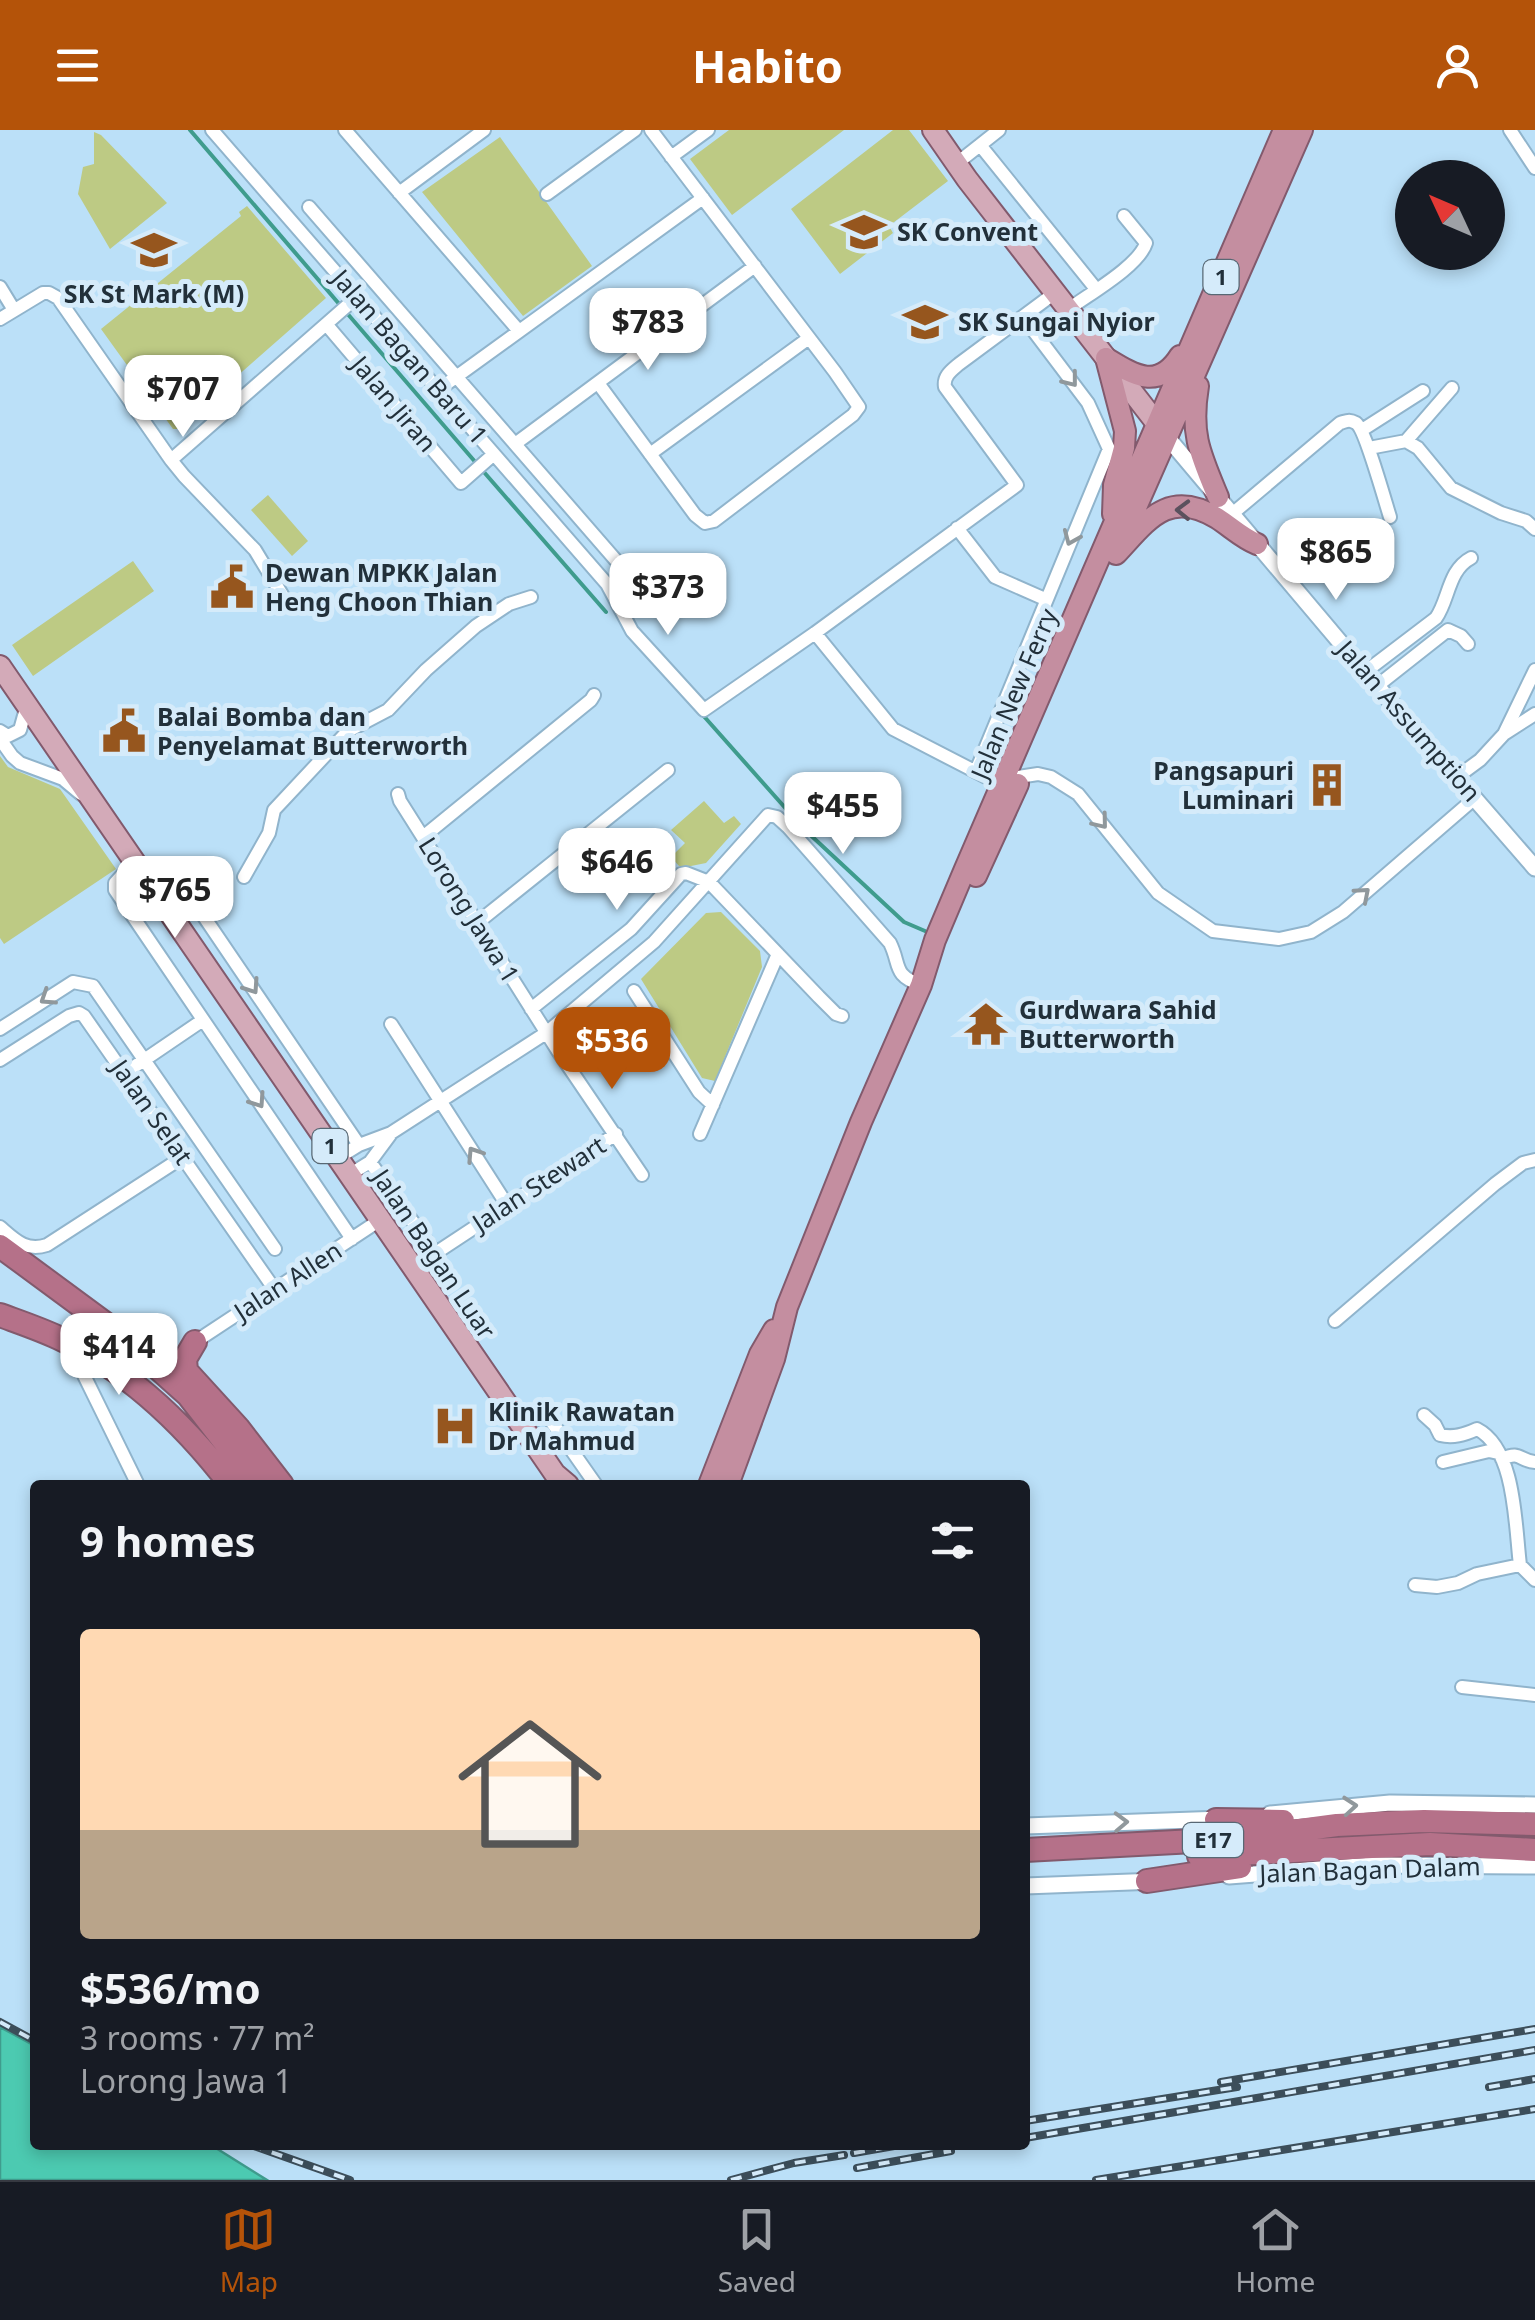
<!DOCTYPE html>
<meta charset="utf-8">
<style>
:root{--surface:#171b24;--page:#20242c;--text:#f1f3f6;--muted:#9ea1a6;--line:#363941;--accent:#b45309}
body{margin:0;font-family:"Noto Sans",sans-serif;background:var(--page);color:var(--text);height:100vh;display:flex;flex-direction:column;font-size:38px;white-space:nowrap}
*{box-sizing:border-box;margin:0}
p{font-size:32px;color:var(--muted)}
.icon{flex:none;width:55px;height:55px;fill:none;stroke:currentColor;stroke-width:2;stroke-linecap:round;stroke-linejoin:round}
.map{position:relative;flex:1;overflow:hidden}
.drawer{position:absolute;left:30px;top:1350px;width:1000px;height:670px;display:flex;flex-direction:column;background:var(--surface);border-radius:10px;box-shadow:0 5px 15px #0003}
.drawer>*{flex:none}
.needle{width:65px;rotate:314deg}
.buttons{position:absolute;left:1395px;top:30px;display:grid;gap:20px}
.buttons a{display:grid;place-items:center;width:110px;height:110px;border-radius:50%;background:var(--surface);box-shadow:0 5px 15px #0003;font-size:50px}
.price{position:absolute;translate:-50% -85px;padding:0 22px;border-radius:20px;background:#fff;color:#222;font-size:32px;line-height:65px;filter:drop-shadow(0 2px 5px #0008)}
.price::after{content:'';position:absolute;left:50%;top:60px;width:30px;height:22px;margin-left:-15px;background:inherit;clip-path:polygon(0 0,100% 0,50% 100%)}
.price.active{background:var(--accent);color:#fff}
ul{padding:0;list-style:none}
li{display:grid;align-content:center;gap:20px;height:530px;padding:0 50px}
li span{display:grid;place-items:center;height:310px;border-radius:10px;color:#555}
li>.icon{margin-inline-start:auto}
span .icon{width:180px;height:180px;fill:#fffc;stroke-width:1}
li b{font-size:42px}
h2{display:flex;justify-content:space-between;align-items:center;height:120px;padding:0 50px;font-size:42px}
header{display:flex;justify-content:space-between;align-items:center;height:130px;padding:0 50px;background:var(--accent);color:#fff;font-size:45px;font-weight:700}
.dock{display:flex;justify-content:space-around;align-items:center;height:140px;border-top:2px solid var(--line);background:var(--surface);font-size:28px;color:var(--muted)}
.dock a{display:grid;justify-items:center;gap:5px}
.dock .active{color:var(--accent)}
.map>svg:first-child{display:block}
.green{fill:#bdca84}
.water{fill:#4ccab1;stroke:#3f9c8d;stroke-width:2.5}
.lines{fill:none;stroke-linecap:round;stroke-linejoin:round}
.stream{stroke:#3f9c8d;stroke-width:4}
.minor-casing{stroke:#90b4cc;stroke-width:16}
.tertiary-casing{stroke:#90b4cc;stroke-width:19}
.primary-casing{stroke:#825a6d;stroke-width:24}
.trunk-casing{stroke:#825a6d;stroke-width:24}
.motorway-casing{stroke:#825a6d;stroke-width:26}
.minor{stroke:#fff;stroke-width:12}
.tertiary{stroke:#fff;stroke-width:15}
.primary{stroke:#d3aab8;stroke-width:20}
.trunk{stroke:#c48ea0;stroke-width:20}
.motorway{stroke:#b57189;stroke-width:22}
.rail-casing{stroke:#3c4e5a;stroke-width:8}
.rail{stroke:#d5ebfa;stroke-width:4;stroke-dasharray:11;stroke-linecap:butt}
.oneway{stroke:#90989c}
.oneway2{stroke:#5b515e}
.labels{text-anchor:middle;stroke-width:10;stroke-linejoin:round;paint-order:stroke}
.shield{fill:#d5ebfa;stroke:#586874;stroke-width:2.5}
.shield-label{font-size:22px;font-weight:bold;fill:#22303a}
.poi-label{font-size:25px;font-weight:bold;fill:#22303a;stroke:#d5ebfa;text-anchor:start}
.street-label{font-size:25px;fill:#22303a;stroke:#d5ebfa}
</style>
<header><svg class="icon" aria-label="menu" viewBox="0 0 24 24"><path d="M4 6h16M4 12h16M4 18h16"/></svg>Habito<svg class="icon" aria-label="person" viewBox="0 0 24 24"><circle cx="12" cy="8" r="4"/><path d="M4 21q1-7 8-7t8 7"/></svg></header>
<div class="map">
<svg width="1535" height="2050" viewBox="0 0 1535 2050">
<rect width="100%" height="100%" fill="#bbe0f8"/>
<path class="green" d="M 729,0 L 844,0 L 732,85 L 690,29 Z
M 893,0 L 909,0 L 948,51 L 889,96 L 893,103 L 840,144 L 791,79 Z
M 94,2 L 101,5 L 167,73 L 110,119 L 78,64 L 83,37 L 94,34 Z
M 500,7 L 592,136 L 523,186 L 422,62 Z
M 247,76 L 326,168 L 177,299 L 173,299 L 101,199 L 241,86 L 239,82 Z
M 268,365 L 308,411 L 292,426 L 251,380 Z
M 133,431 L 154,461 L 33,546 L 12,515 Z
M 0,626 L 8,637 L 60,659 L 116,739 L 4,814 L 0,808 Z
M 704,671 L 724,693 L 734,686 L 741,694 L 706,733 L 691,736 L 679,736 L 671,727 L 685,713 L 671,700 Z
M 721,782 L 760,821 L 762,837 L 715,951 L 702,948 L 641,849 L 706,783 Z"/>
<path class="water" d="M 0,1897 L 35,1916 L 35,2015 L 211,2015 L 267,2050 L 0,2050 Z"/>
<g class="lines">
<path class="stream" d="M 190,0 L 340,175
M 346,182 L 477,334
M 483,341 L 606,482
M 701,583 L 804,699 L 904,792 L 925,801"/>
<g class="minor-casing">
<path id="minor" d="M 212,0 L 607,454 L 632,501 L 704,580 L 815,503 L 1017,355 L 945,257 C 943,246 952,240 959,234 L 1056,162
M 345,0 L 519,201
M 1510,0 L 1535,38
M 980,15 L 1096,159
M 671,27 L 708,0
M 956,34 L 999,0
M 399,63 L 484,0
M 547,64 L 635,0
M 309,77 L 633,450
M 0,157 L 14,180
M 1069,179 C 1089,164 1139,136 1146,113 L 1124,86
M 0,189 L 43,163 L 49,163 L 58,168 L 171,330 L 184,346 L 255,420 L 284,468 L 285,475
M 326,194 L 461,353 L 494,324
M 598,253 L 695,385 L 705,393 L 714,391 L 853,285 L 859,277 L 835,242 L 651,0
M 438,260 L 703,68
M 1362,300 L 1423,261
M 1406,311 L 1452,258
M 515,314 L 755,136
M 1369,318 L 1406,311 L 1418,318 L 1451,358 L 1501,383 L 1526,391 L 1535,399
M 650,324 L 809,208
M 171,330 L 357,167
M 1232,384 L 1340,293 C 1347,291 1349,289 1356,293 C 1365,299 1385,371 1390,387
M 957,398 L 995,447 L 1045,469
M 815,503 L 893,599 L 986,647 L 1005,649 L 1038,644 L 1051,647 L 1078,664 L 1158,763 L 1213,801 L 1279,809 L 1311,802 L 1343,782 L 1475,668
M 1365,542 L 1436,488 C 1449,470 1448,440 1471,428
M 1377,556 L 1448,500 L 1461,506 L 1468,514
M 0,601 L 8,606 L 20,600 L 27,575
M 1504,604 L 1535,584
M 0,609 L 12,626 L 20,633 L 63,649 L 81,664
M 976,641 L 1109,319 L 1088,273 L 1023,187
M 1457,647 L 1480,630 L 1504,604 L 1535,540
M 398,664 L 400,671 L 558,921 L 642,1045
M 423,707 L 591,570 L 594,565
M 134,732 L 115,753 L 115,760 L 352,1109
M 244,747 L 269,703 L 274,680 L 348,601 L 388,580 L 426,540 L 476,496 L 509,474 L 531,467
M 170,784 L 192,769 L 359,1015
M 477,793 L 668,640
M 634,861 L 699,962 L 713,975
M 531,879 L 631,799 L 681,744 L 686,743 L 709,752 L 819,867 L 836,884 L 842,886
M 391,894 L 507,1075
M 0,899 L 73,852 L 93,856 L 275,1119
M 0,930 L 69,886 L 79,883 L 84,886 L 275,1160
M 125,943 L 203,890
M 700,1004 L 778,824
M 338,1028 L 359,1015 L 391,1003 L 546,903 L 654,812 L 768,685 L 777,687 L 788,697 L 890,813 C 901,835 892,845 921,855
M 370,1032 L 435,1123
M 349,1045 L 370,1032 L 390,1005
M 0,1097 C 15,1110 26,1122 47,1115 L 183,1027
M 413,1138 L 616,1004
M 1335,1191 L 1495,1054 L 1523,1033 L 1535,1030
M 195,1212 L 380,1090
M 68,1219 L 77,1231 L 138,1355
M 1424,1285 L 1435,1295 L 1440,1305 C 1453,1308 1464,1305 1477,1299 C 1516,1319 1515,1396 1520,1435
M 521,1295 L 544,1286 L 549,1288 L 596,1355
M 1502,1329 C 1521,1320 1519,1331 1535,1332
M 1443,1332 L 1489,1321 L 1498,1323
M 1415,1455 L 1437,1457 L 1458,1453 L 1477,1444 L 1520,1435 L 1535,1450
M 1462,1557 L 1535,1565"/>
</g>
<g class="tertiary-casing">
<path id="tertiary" d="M 1167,307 L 1377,556 L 1535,738
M 1270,1684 L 1390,1673 L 1535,1675
M 1025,1696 L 1222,1689
M 1229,1746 L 1373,1735 L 1535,1736
M 1025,1756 L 1157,1751"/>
</g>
<g class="primary-casing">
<path id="primary" d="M 933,0 L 967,49 L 1165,304
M 0,536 L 555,1344 L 568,1355"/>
</g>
<g class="trunk-casing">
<path id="trunk" d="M 1106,228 L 1125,301 L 1124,318 L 1114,355 L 1113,384
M 1106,228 C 1134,245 1158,261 1180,226
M 1198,256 C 1190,304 1200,324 1218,367
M 1123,407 L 1302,0
M 1116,424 C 1147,391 1168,358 1217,388 C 1231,397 1242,408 1257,414
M 976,746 L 1018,654
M 709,1355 L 760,1224 L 774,1200
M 728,1355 L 774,1229 L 787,1177 L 861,992 L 921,855 L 935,810 L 965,739 L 1284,0"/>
</g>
<g class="motorway-casing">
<path id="motorway" d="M 0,1116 L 122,1206 L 188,1265 L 258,1355
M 0,1185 C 19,1192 40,1199 59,1208 C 128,1240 185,1295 231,1355
M 195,1212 L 185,1229 L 186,1241 L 238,1298 L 282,1355
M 1216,1690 L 1283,1691
M 1025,1720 L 1232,1709 L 1337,1695 L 1424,1691 L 1535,1694
M 1199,1726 L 1430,1714 L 1535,1720
M 1147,1751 L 1240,1737"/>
</g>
<use href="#minor" class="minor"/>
<use href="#tertiary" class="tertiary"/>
<use href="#primary" class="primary"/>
<use href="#trunk" class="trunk"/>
<use href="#motorway" class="motorway"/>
<g class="rail-casing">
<path id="rail" d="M 0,1892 L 35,1911
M 1221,1952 L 1535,1899
M 1489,1957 L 1535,1949
M 1025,1991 L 1237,1957
M 1025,2008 L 1535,1920
M 251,2015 L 350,2050
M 978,2016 L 985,2015
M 854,2023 L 900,2015
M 857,2038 L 951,2021
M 731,2050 L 794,2033 L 844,2025
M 1096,2050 L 1535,1979"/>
</g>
<use href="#rail" class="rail"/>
</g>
<defs><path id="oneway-chevron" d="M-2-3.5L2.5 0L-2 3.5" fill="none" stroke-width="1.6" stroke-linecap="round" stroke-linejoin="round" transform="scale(2.5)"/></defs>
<g class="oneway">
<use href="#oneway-chevron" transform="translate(1071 250) rotate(52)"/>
<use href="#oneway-chevron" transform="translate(1071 408) rotate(113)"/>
<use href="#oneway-chevron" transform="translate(1101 692) rotate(51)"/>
<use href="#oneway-chevron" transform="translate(1363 764) rotate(-41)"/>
<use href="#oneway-chevron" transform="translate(252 857) rotate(56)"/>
<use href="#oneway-chevron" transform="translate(47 868) rotate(147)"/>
<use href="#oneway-chevron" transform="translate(258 971) rotate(56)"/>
<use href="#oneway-chevron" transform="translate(474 1024) rotate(-123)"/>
<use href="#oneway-chevron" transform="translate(1350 1676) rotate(-5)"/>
<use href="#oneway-chevron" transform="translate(1121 1692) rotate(-2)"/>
</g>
<use class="oneway2" href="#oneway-chevron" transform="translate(1183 380) rotate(-179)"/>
<defs>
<g id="school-bare" transform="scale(3.45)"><path d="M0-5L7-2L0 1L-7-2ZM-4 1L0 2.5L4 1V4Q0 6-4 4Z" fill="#96561e" stroke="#d5ebfa" stroke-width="2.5" paint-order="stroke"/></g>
<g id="civic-bare" transform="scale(3.45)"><path d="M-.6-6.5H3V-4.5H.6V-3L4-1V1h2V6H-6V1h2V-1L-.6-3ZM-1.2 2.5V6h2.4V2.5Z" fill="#96561e" stroke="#d5ebfa" stroke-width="2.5" paint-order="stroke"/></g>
<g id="building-bare" transform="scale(3.45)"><path d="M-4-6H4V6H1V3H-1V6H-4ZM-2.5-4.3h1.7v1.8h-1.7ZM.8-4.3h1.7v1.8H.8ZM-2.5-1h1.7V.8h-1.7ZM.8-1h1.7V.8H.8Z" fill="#96561e" stroke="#d5ebfa" stroke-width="2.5" paint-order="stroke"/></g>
<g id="temple-bare" transform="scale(3.45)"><path d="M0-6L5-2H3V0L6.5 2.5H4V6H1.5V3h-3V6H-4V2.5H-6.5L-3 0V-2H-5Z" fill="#96561e" stroke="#d5ebfa" stroke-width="2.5" paint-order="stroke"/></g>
<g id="hospital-bare" transform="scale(3.45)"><path d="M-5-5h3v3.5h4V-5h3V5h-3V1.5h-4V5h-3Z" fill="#96561e" stroke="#d5ebfa" stroke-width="2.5" paint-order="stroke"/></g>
</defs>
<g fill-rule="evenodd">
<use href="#school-bare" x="864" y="102"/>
<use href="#school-bare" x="154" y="120"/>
<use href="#school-bare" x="925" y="192"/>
<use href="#civic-bare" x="232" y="457"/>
<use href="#civic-bare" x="124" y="601"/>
<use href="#building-bare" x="1327" y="655"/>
<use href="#temple-bare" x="986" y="894"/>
<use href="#hospital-bare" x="455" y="1296"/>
</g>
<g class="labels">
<g class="shield">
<rect x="1203.5" y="130" width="35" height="34" rx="8"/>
<rect x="312.5" y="999" width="35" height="34" rx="8"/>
<rect x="1183" y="1693" width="60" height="34" rx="8"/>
</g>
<g class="shield-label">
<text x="1221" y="155">1</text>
<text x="330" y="1024">1</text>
<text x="1213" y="1718">E17</text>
</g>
<g class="poi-label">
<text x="897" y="111">SK Convent</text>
<text x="154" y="173" text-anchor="middle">SK St Mark (M)</text>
<text x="958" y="201">SK Sungai Nyior</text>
<text x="265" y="452">Dewan MPKK Jalan<tspan x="265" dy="29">Heng Choon Thian</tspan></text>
<text x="157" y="596">Balai Bomba dan<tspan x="157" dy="29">Penyelamat Butterworth</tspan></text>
<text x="1294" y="650" text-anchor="end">Pangsapuri<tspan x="1294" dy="29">Luminari</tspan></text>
<text x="1019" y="889">Gurdwara Sahid<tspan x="1019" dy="29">Butterworth</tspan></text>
<text x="488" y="1291">Klinik Rawatan<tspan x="488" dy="29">Dr Mahmud</tspan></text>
</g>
<g class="street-label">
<text transform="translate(410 227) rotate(49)" y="9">Jalan Bagan Baru 1</text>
<text transform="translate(394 274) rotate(50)" y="9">Jalan Jiran</text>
<text transform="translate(1014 564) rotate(-67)" y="9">Jalan New Ferry</text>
<text transform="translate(1409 591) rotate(49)" y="9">Jalan Assumption</text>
<text transform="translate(469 780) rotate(58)" y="9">Lorong Jawa 1</text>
<text transform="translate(152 982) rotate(55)" y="9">Jalan Selat</text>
<text transform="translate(539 1054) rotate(-33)" y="9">Jalan Stewart</text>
<text transform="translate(434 1124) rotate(56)" y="9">Jalan Bagan Luar</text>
<text transform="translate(288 1151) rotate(-33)" y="9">Jalan Allen</text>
<text transform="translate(1370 1740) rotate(-2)" y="9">Jalan Bagan Dalam</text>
</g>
</g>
</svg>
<div class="buttons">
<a><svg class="needle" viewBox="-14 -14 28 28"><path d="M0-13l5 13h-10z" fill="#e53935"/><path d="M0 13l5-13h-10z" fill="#9ea1a6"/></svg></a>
</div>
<b class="price" style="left:648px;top:243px">$783</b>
<b class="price" style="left:183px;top:310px">$707</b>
<b class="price" style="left:1336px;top:473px">$865</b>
<b class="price" style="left:668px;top:508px">$373</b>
<b class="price" style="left:843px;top:727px">$455</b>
<b class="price" style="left:617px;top:783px">$646</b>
<b class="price" style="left:175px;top:811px">$765</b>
<b class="price active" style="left:612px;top:962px">$536</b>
<b class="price" style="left:119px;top:1268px">$414</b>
<section class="drawer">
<h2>9 homes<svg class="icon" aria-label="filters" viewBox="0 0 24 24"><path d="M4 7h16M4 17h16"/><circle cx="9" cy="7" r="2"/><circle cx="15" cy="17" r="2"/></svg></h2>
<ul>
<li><span style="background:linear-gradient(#ffd9b3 65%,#b9a48a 0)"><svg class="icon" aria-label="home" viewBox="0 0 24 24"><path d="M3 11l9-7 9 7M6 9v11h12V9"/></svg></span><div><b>$536/mo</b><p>3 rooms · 77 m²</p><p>Lorong Jawa 1</p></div></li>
</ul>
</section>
</div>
<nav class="dock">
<a class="active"><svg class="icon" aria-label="map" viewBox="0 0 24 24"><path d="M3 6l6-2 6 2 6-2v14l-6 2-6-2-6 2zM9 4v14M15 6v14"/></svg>Map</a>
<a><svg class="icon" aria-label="saved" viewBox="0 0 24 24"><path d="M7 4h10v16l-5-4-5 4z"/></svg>Saved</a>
<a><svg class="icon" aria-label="home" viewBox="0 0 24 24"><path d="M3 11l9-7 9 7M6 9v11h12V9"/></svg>Home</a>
</nav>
